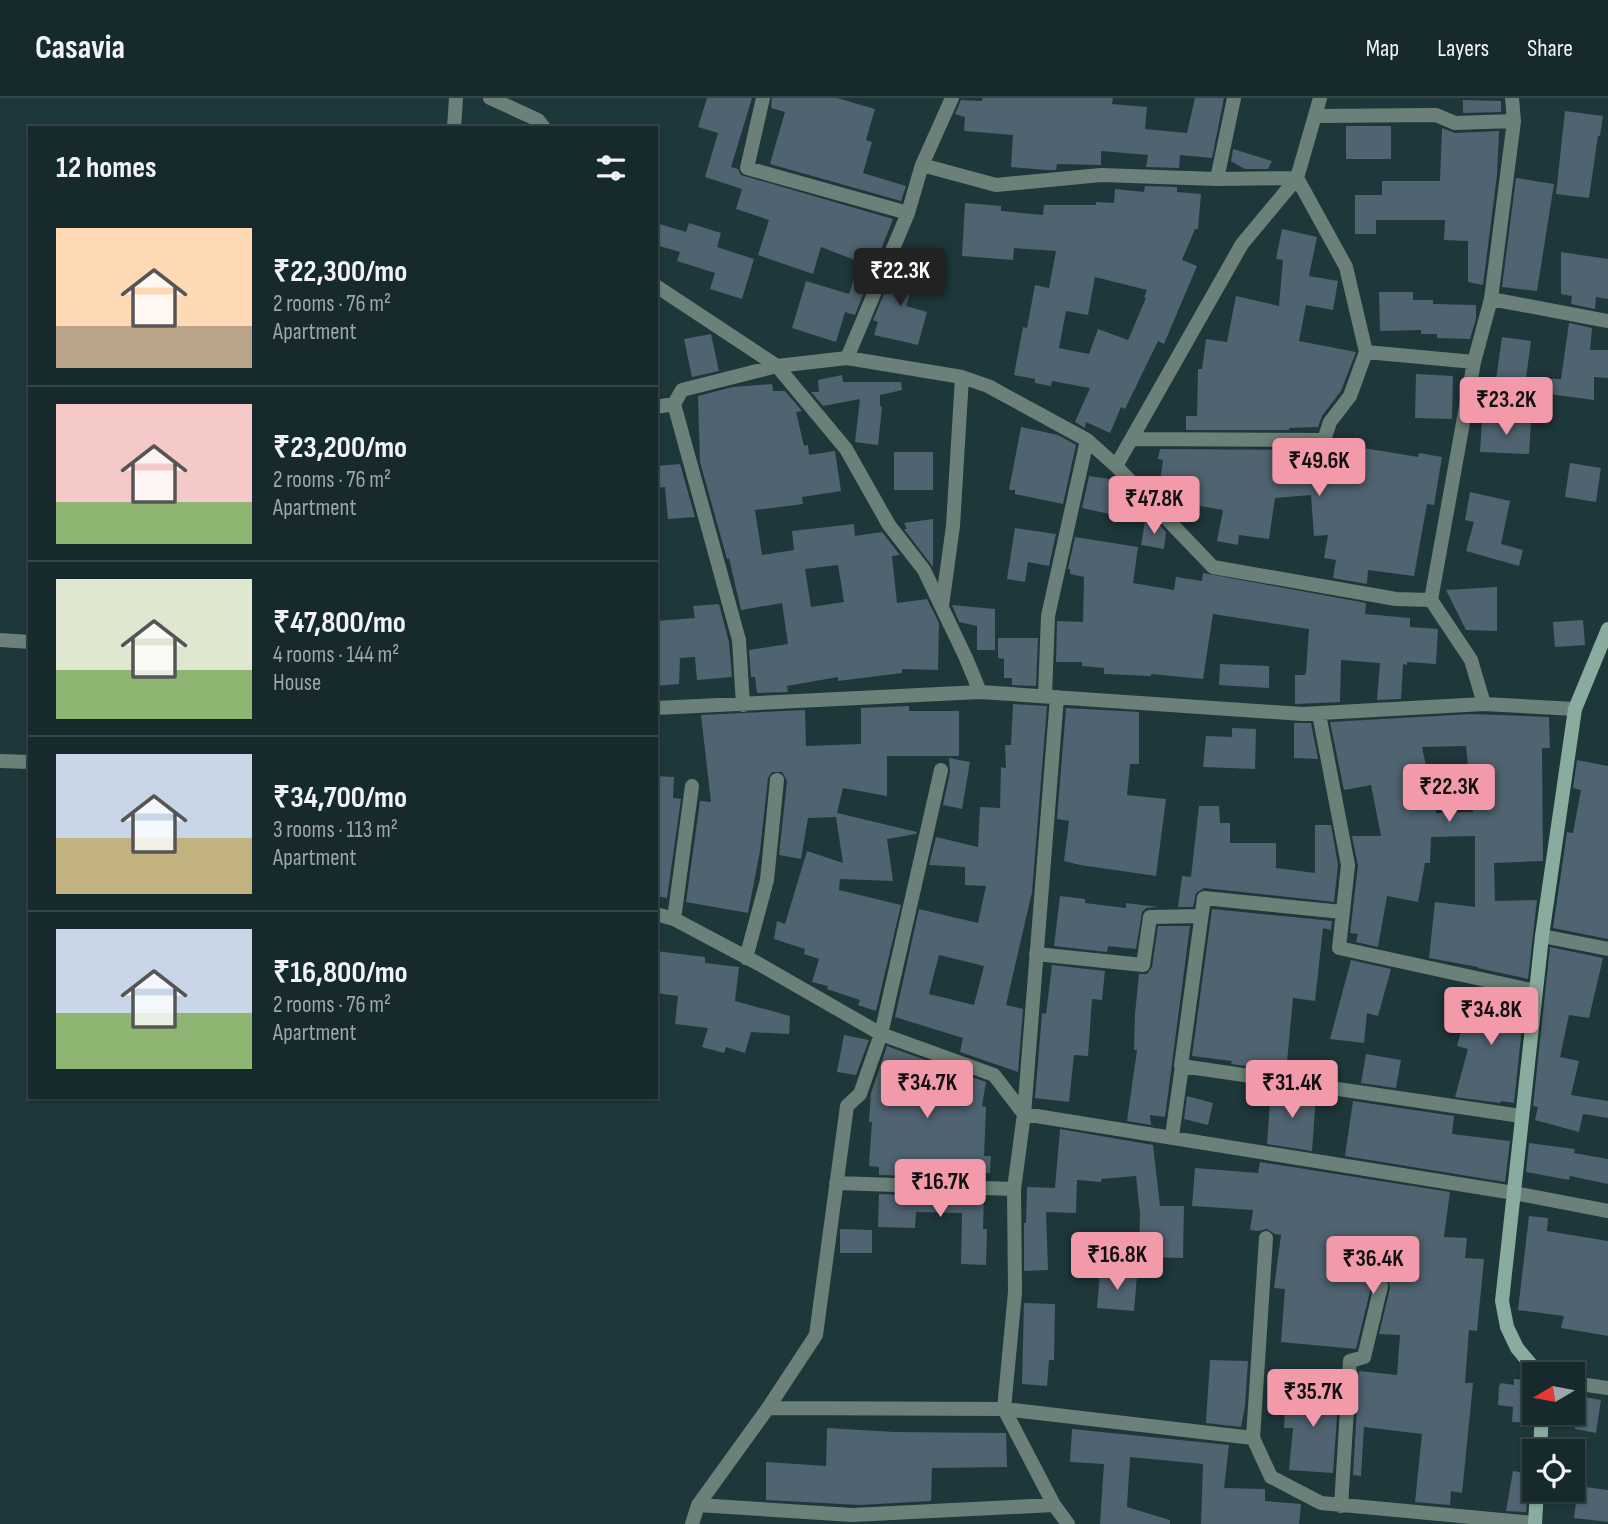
<!DOCTYPE html>
<meta charset="utf-8">
<style>
:root{--surface:#16292c;--page:#233538;--text:#f1f3f6;--muted:#9ea6a9;--line:#354548;--accent:#f39aaa}
body{margin:0;font-family:"Sofia Sans Condensed",sans-serif;background:var(--page);color:var(--text);height:100vh;display:flex;flex-direction:column;font-size:26px;white-space:nowrap}
*{box-sizing:border-box;margin:0}
p{font-size:23px;color:var(--muted)}
.icon{flex:none;width:38px;height:38px;fill:none;stroke:currentColor;stroke-width:2;stroke-linecap:round;stroke-linejoin:round}
.map{position:relative;flex:1;overflow:hidden}
.details{position:absolute;left:28px;top:28px;width:630px;height:973px;display:flex;flex-direction:column;background:var(--surface);border-radius:0px;box-shadow:0 2px 5px #0004,0 0 0 2px var(--line)}
.details>*{flex:none}
.needle{width:46px;rotate:260deg}
.controls{position:absolute;left:1522px;top:1264px;display:grid;gap:14px}
.controls a{display:grid;place-items:center;width:63px;height:63px;border-radius:0px;background:var(--surface);box-shadow:0 2px 5px #0004,0 0 0 2px var(--line);font-size:35px}
.price{position:absolute;translate:-50% -60px;padding:0 16px;border-radius:7px;background:var(--accent);color:#111;font-size:23px;line-height:46px;filter:drop-shadow(0 2px 4px #0008)}
.price::after{content:'';position:absolute;left:50%;top:42px;width:21px;height:16px;margin-left:-10px;background:inherit;clip-path:polygon(0 0,100% 0,50% 100%)}
.price.selected{background:#222;color:#fff}
ul{padding:0;list-style:none}
li{display:flex;align-items:center;gap:21px;height:175px;padding:0 28px}
li+li{border-top:2px solid var(--line)}
li span{display:grid;place-items:center;flex:none;width:196px;height:140px;border-radius:0px;color:#555}
li>.icon{margin-inline-start:auto}
span .icon{width:84px;height:84px;fill:#fffc;stroke-width:1}
li b{font-size:30px}
h2{display:flex;justify-content:space-between;align-items:center;height:84px;padding:0 28px;font-size:30px}
header{display:flex;align-items:center;gap:42px;box-sizing:border-box;height:98px;padding:0 35px;background:var(--surface);border-bottom:2px solid var(--line)}
header strong{font-size:33px}
nav{display:flex;gap:38px;margin-inline-start:auto;font-size:24px}
.map>svg:first-child{display:block}
.building{fill:#4f6370;fill-rule:evenodd}
.lines{fill:none;stroke-linecap:round;stroke-linejoin:round}
.minor{stroke:#6b8078;stroke-width:14}
.secondary{stroke:#89ac9f;stroke-width:14}
</style>
<header>
<strong>Casavia</strong>
<nav><a>Map</a><a>Layers</a><a>Share</a></nav>
</header>
<div class="map">
<svg width="1608" height="1426" viewBox="0 0 1608 1426">
<rect width="100%" height="100%" fill="#1e373a"/>
<path class="building" d="M 707,0 L 752,0 L 731,69 L 738,71 L 741,77 L 893,121 L 855,217 L 845,214 L 836,244 L 792,230 L 806,183 L 849,196 L 860,164 L 821,149 L 813,176 L 758,157 L 769,122 L 736,111 L 742,91 L 705,79 L 718,35 L 698,29 Z
M 772,0 L 837,0 L 875,11 L 866,42 L 872,44 L 863,75 L 906,88 L 901,103 L 770,66 L 785,14 L 771,10 Z
M 982,0 L 1113,0 L 1112,6 L 1147,9 L 1145,31 L 1187,35 L 1195,0 L 1224,0 L 1212,60 L 1180,57 L 1179,70 L 1146,69 L 1148,57 L 1101,53 L 1101,67 L 1057,66 L 1056,72 L 1047,72 L 1011,69 L 1013,37 L 964,33 L 965,19 L 955,16 L 961,2 L 982,3 Z
M 1463,2 L 1501,3 L 1501,14 L 1463,15 Z
M 1565,13 L 1603,18 L 1600,38 L 1598,38 L 1589,100 L 1556,96 Z
M 1346,28 L 1391,28 L 1391,61 L 1346,61 Z
M 1442,30 L 1455,35 L 1499,33 L 1497,77 L 1483,187 L 1468,184 L 1468,143 L 1444,142 L 1445,122 L 1376,122 L 1376,136 L 1355,136 L 1355,97 L 1382,97 L 1382,83 L 1440,83 Z
M 1233,51 L 1272,63 L 1268,71 L 1245,71 L 1231,63 Z
M 1516,80 L 1554,86 L 1537,193 L 1502,189 Z
M 1145,88 L 1177,89 L 1177,94 L 1201,96 L 1198,131 L 1195,131 L 1182,162 L 1197,168 L 1164,246 L 1158,243 L 1125,311 L 1121,309 L 1110,335 L 1086,324 L 1085,330 L 1075,324 L 1090,290 L 1052,283 L 1051,288 L 1035,285 L 1035,281 L 1014,277 L 1023,229 L 1027,230 L 1035,187 L 1049,190 L 1056,153 L 1014,150 L 1013,162 L 962,158 L 965,105 L 1001,108 L 1001,113 L 1043,117 L 1044,107 L 1096,107 L 1096,104 L 1114,105 L 1115,91 L 1144,94 ZM 1095,179 L 1147,192 L 1144,199 L 1146,200 L 1128,242 L 1098,231 L 1089,256 L 1059,250 L 1066,213 L 1088,217 Z
M 656,125 L 686,134 L 689,125 L 721,135 L 717,149 L 754,161 L 742,201 L 710,191 L 715,175 L 677,163 L 680,154 L 656,147 Z
M 1282,131 L 1317,139 L 1309,178 L 1338,183 L 1333,212 L 1306,207 L 1299,243 L 1356,254 L 1341,293 L 1322,318 L 1318,329 L 1289,330 L 1289,332 L 1186,332 L 1186,318 L 1197,318 L 1198,271 L 1202,271 L 1206,241 L 1227,244 L 1236,198 L 1279,208 L 1283,162 L 1276,161 Z
M 1561,154 L 1608,161 L 1608,201 L 1596,199 L 1595,211 L 1571,206 L 1572,198 L 1561,196 Z
M 901,156 L 915,160 L 906,191 L 911,192 L 906,208 L 927,214 L 918,247 L 874,237 L 878,224 L 873,222 Z
M 1379,194 L 1413,194 L 1413,202 L 1433,202 L 1433,206 L 1476,207 L 1476,221 L 1470,241 L 1437,240 L 1437,236 L 1421,236 L 1421,232 L 1380,233 Z
M 1569,225 L 1592,230 L 1590,252 L 1608,252 L 1608,280 L 1594,279 L 1594,302 L 1495,289 L 1502,239 L 1531,243 L 1526,280 L 1561,281 Z
M 711,236 L 719,273 L 692,279 L 684,241 Z
M 1416,276 L 1453,278 L 1452,321 L 1415,320 Z
M 842,277 L 843,284 L 901,284 L 902,292 L 880,297 L 880,308 L 882,309 L 878,347 L 855,344 L 860,301 L 823,308 L 811,294 L 819,294 L 818,282 Z
M 772,286 L 773,293 L 785,293 L 802,313 L 796,314 L 804,348 L 808,347 L 809,357 L 835,353 L 841,393 L 802,399 L 803,406 L 755,412 L 762,457 L 794,452 L 792,433 L 854,426 L 855,438 L 882,434 L 900,457 L 892,458 L 897,505 L 927,501 L 939,525 L 938,572 L 902,571 L 902,575 L 838,583 L 838,579 L 787,588 L 788,594 L 757,595 L 755,579 L 751,579 L 749,552 L 788,546 L 782,505 L 741,512 L 729,460 L 727,461 L 700,364 L 698,298 L 733,289 ZM 838,467 L 844,504 L 811,509 L 805,471 Z
M 1482,322 L 1531,324 L 1529,356 L 1480,354 Z
M 1021,329 L 1058,337 L 1076,347 L 1063,406 L 1015,396 L 1015,392 L 1009,392 Z
M 1333,345 L 1418,359 L 1419,355 L 1442,359 L 1434,407 L 1427,406 L 1414,478 L 1368,472 L 1367,486 L 1333,480 L 1336,462 L 1324,460 L 1328,437 L 1314,438 L 1311,397 L 1275,400 L 1269,441 L 1239,437 L 1238,447 L 1217,443 L 1223,412 L 1194,407 L 1197,389 L 1160,383 L 1163,362 L 1158,361 L 1160,351 L 1324,352 Z
M 894,354 L 933,354 L 933,392 L 894,392 Z
M 1570,365 L 1601,370 L 1596,404 L 1565,399 Z
M 680,366 L 695,419 L 668,421 L 665,389 L 656,390 L 656,368 Z
M 1089,378 L 1116,382 L 1119,385 L 1114,417 L 1082,410 Z
M 1470,394 L 1510,403 L 1501,446 L 1523,452 L 1519,468 L 1466,453 L 1474,424 L 1465,422 Z
M 933,421 L 933,469 L 904,431 L 907,431 L 904,425 Z
M 1145,423 L 1158,425 L 1166,434 L 1164,451 L 1141,447 Z
M 1015,430 L 1056,436 L 1049,468 L 1028,464 L 1025,484 L 1007,481 Z
M 1075,439 L 1138,449 L 1133,485 L 1174,492 L 1176,479 L 1202,483 L 1203,475 L 1366,505 L 1365,516 L 1410,520 L 1410,529 L 1438,531 L 1436,566 L 1407,564 L 1407,567 L 1403,566 L 1401,601 L 1377,602 L 1380,565 L 1341,562 L 1340,604 L 1295,606 L 1295,577 L 1305,577 L 1306,574 L 1309,531 L 1213,516 L 1203,581 L 1151,576 L 1151,578 L 1104,576 L 1104,570 L 1082,568 L 1082,564 L 1056,564 L 1057,523 L 1083,524 L 1084,479 L 1070,476 L 1070,471 L 1068,471 Z
M 1497,489 L 1497,533 L 1466,532 L 1446,492 Z
M 719,506 L 729,544 L 732,579 L 697,582 L 695,559 L 680,560 L 679,586 L 656,588 L 656,523 L 695,520 L 693,508 Z
M 952,507 L 995,511 L 995,552 L 977,552 L 977,528 L 959,524 Z
M 1583,522 L 1585,547 L 1555,549 L 1553,524 Z
M 998,540 L 1038,540 L 1036,588 L 1012,587 L 1012,580 L 1004,580 L 1004,561 L 998,560 Z
M 1220,566 L 1269,568 L 1269,590 L 1219,587 Z
M 1013,606 L 1047,608 L 1032,794 L 1006,907 L 1023,911 L 1018,974 L 960,954 L 963,940 L 895,919 L 919,811 L 978,825 L 986,788 L 965,787 L 965,769 L 929,767 L 936,739 L 978,749 L 980,709 L 1000,710 L 1001,669 L 1006,670 L 1005,647 L 1011,647 ZM 939,857 L 984,868 L 974,907 L 929,896 Z
M 909,608 L 909,613 L 959,613 L 959,658 L 887,658 L 887,698 L 843,690 L 837,715 L 917,734 L 916,736 L 887,741 L 893,783 L 840,781 L 839,792 L 901,807 L 876,913 L 858,907 L 860,902 L 827,891 L 828,888 L 812,884 L 819,861 L 804,856 L 805,851 L 774,841 L 777,823 L 785,826 L 807,753 L 843,765 L 836,719 L 808,720 L 801,761 L 779,757 L 787,683 L 782,674 L 772,674 L 768,680 L 760,753 L 748,815 L 686,804 L 700,703 L 711,704 L 701,617 L 805,612 L 806,648 L 861,646 L 861,610 Z
M 1066,610 L 1139,614 L 1139,666 L 1130,666 L 1127,697 L 1166,701 L 1156,778 L 1080,767 L 1064,763 L 1069,723 L 1057,721 Z
M 1471,616 L 1549,619 L 1550,650 L 1542,650 L 1543,763 L 1494,765 L 1495,803 L 1537,802 L 1528,881 L 1478,870 L 1478,869 L 1429,860 L 1435,804 L 1475,809 L 1475,738 L 1431,739 L 1430,765 L 1425,765 L 1418,804 L 1387,798 L 1378,849 L 1356,844 L 1358,836 L 1350,835 L 1358,768 L 1352,738 L 1381,738 L 1371,687 L 1344,692 L 1330,624 ZM 1466,648 L 1473,714 L 1436,715 L 1422,649 Z
M 1294,625 L 1311,625 L 1318,661 L 1294,660 Z
M 1232,630 L 1256,631 L 1255,671 L 1203,669 L 1206,638 L 1232,639 Z
M 949,660 L 970,664 L 962,711 L 943,707 L 950,674 Z
M 1577,662 L 1608,668 L 1608,841 L 1553,830 L 1567,734 L 1573,735 L 1581,692 L 1573,690 Z
M 656,678 L 674,679 L 673,700 L 681,701 L 667,800 L 656,798 Z
M 1199,708 L 1219,708 L 1220,725 L 1230,725 L 1230,745 L 1276,745 L 1276,770 L 1315,775 L 1315,727 L 1331,727 L 1338,767 L 1334,804 L 1204,790 L 1196,795 L 1193,809 L 1178,809 L 1182,778 L 1191,779 Z
M 1060,798 L 1085,801 L 1085,805 L 1126,810 L 1126,805 L 1158,809 L 1146,810 L 1142,814 L 1136,851 L 1108,848 L 1107,854 L 1054,848 Z
M 1212,811 L 1332,823 L 1331,832 L 1323,830 L 1315,903 L 1293,900 L 1287,964 L 1318,967 L 1317,978 L 1231,966 L 1232,963 L 1192,958 Z
M 1158,828 L 1190,828 L 1165,1019 L 1150,1017 L 1151,1027 L 1127,1023 L 1137,952 L 1134,952 L 1135,916 L 1139,876 L 1147,876 L 1152,869 Z
M 1550,849 L 1603,860 L 1589,920 L 1569,917 L 1560,959 L 1579,963 L 1571,997 L 1608,1003 L 1608,1020 L 1583,1016 L 1579,1034 L 1535,1022 L 1538,1009 L 1533,1008 Z
M 656,853 L 705,859 L 705,865 L 739,869 L 735,903 L 790,918 L 789,936 L 751,934 L 745,955 L 726,949 L 724,955 L 702,949 L 708,930 L 675,926 L 678,898 L 656,895 Z
M 1351,862 L 1391,871 L 1378,918 L 1367,915 L 1364,945 L 1330,941 Z
M 1052,867 L 1105,873 L 1102,902 L 1092,901 L 1088,958 L 1074,957 L 1069,1004 L 1035,1000 L 1042,915 L 1046,916 Z
M 1473,889 L 1525,901 L 1514,1005 L 1501,1003 L 1500,1005 L 1455,999 L 1468,951 L 1457,948 Z
M 844,937 L 869,942 L 856,977 L 837,974 Z
M 887,948 L 986,984 L 982,1008 L 986,1009 L 984,1058 L 991,1058 L 990,1075 L 985,1075 L 985,1080 L 879,1077 L 879,1069 L 869,1068 L 872,1024 L 869,1024 L 871,995 Z
M 1366,956 L 1401,962 L 1396,990 L 1361,985 Z
M 1271,991 L 1316,997 L 1312,1053 L 1267,1046 Z
M 1187,998 L 1213,1005 L 1208,1027 L 1184,1021 Z
M 1353,1003 L 1454,1018 L 1452,1036 L 1510,1043 L 1505,1084 L 1345,1058 Z
M 1060,1031 L 1153,1047 L 1160,1108 L 1184,1108 L 1183,1160 L 1139,1159 L 1140,1116 L 1136,1078 L 1101,1081 L 1101,1084 L 1077,1082 L 1076,1115 L 1046,1114 L 1048,1172 L 1024,1173 L 1024,1125 L 1026,1125 L 1027,1089 L 1055,1090 Z
M 1529,1045 L 1575,1051 L 1574,1055 L 1608,1061 L 1608,1086 L 1570,1078 L 1569,1082 L 1526,1074 Z
M 1260,1064 L 1450,1094 L 1444,1139 L 1467,1140 L 1465,1160 L 1484,1161 L 1477,1233 L 1469,1232 L 1465,1285 L 1473,1285 L 1462,1395 L 1451,1393 L 1450,1407 L 1415,1404 L 1422,1336 L 1364,1329 L 1361,1378 L 1353,1377 L 1359,1273 L 1397,1277 L 1400,1237 L 1379,1236 L 1390,1190 L 1388,1182 L 1379,1179 L 1372,1185 L 1356,1251 L 1281,1244 L 1285,1191 L 1274,1190 L 1281,1137 L 1275,1136 L 1267,1131 L 1259,1133 L 1250,1132 L 1253,1112 L 1192,1108 L 1195,1070 L 1258,1075 Z
M 879,1096 L 984,1100 L 983,1131 L 987,1131 L 986,1167 L 961,1166 L 962,1115 L 916,1114 L 915,1130 L 878,1129 Z
M 1529,1118 L 1548,1120 L 1547,1133 L 1608,1143 L 1608,1238 L 1561,1230 L 1564,1218 L 1518,1212 Z
M 840,1131 L 872,1132 L 872,1155 L 840,1155 Z
M 1100,1175 L 1137,1177 L 1134,1213 L 1097,1210 Z
M 1024,1205 L 1055,1206 L 1054,1262 L 1049,1262 L 1047,1288 L 1022,1286 Z
M 1210,1262 L 1248,1263 L 1245,1308 L 1241,1329 L 1206,1325 Z
M 1514,1281 L 1531,1282 L 1534,1284 L 1532,1325 L 1512,1324 L 1513,1309 L 1498,1307 L 1499,1288 L 1501,1285 L 1514,1287 Z
M 1292,1289 L 1339,1291 L 1333,1375 L 1289,1372 L 1293,1330 L 1284,1330 L 1285,1307 L 1291,1307 Z
M 1573,1297 L 1601,1302 L 1596,1335 L 1575,1331 Z
M 827,1330 L 894,1334 L 1006,1335 L 1007,1369 L 932,1370 L 931,1403 L 860,1407 L 766,1402 L 766,1364 L 826,1368 Z
M 1072,1331 L 1229,1347 L 1224,1390 L 1265,1391 L 1265,1403 L 1301,1406 L 1299,1426 L 1201,1426 L 1203,1366 L 1130,1359 L 1127,1409 L 1170,1422 L 1170,1426 L 1100,1426 L 1104,1366 L 1070,1364 Z
M 1513,1373 L 1530,1376 L 1526,1414 L 1506,1413 Z
M 1578,1388 L 1608,1392 L 1608,1424 L 1574,1420 Z"/>
<g class="lines">
<path class="minor" d="M 490,0 L 538,22 L 544,30
M 763,0 L 747,70 L 908,115
M 1316,18 L 1436,17 L 1455,25 L 1514,23
M 454,30 L 456,0
M 922,67 L 996,87 L 1101,77 L 1217,81 L 1297,80 L 1346,169 L 1366,254 L 1474,264
M 1217,81 L 1234,0
M 656,188 L 777,268 L 846,351 L 889,427 L 924,472 L 966,560 L 980,594
M 1491,201 L 1608,223
M 847,260 L 908,115 L 922,67 L 952,0
M 674,306 L 739,542 L 743,607
M 656,309 L 674,306 L 682,292 L 777,268 L 847,260 L 962,279 L 988,288 L 1087,342 L 1116,368 L 1213,469 L 1396,501 L 1431,502
M 1132,341 L 1324,342 L 1330,324 L 1350,298 L 1366,254
M 1116,368 L 1242,146 L 1297,80 L 1320,0
M 942,508 L 953,428 L 962,279
M 0,542 L 30,544
M 1045,597 L 1048,518 L 1087,342
M 1057,599 L 1024,1016 L 1014,1091 L 1015,1194 L 1004,1311 L 1054,1407 L 1068,1426
M 1484,606 L 1471,562 L 1431,502 L 1474,264 L 1491,201 L 1514,23 L 1512,0
M 656,610 L 980,594 L 1302,616 L 1484,606 L 1575,611
M 1319,616 L 1348,767 L 1339,850 L 1536,893
M 0,663 L 30,664
M 656,816 L 674,821 L 759,866 L 881,936 L 994,977 L 1024,1016 L 1514,1095 L 1608,1113
M 674,821 L 692,688
M 1542,838 L 1608,851
M 1036,856 L 1143,867 L 1150,819 L 1201,818
M 746,860 L 767,782 L 777,682
M 1181,968 L 1204,800 L 1342,814
M 1172,1038 L 1182,968 L 1521,1018
M 836,1085 L 1014,1091
M 1573,1285 L 1608,1290
M 768,1310 L 1004,1311 L 1253,1340 L 1266,1140
M 1253,1340 L 1271,1379 L 1321,1405 L 1535,1425
M 698,1407 L 768,1310 L 816,1237 L 847,1008 L 860,996 L 881,936 L 941,672
M 1341,1408 L 1350,1263 L 1364,1259 L 1381,1188
M 692,1426 L 698,1407 L 852,1417 L 1054,1407"/>
<path class="secondary" d="M 1539,1276 L 1517,1250 L 1507,1229 L 1502,1203 L 1542,838 L 1575,611 L 1608,531
M 1540,1353 L 1542,1314
M 1535,1426 L 1537,1391"/>
</g>
</svg>
<div class="controls">
<a><svg class="needle" viewBox="-14 -14 28 28"><path d="M0-13l5 13h-10z" fill="#e53935"/><path d="M0 13l5-13h-10z" fill="#9ea6a9"/></svg></a>
<a><svg class="icon" aria-label="locate" viewBox="0 0 24 24"><circle cx="12" cy="12" r="6"/><path d="M12 2v4M12 18v4M2 12h4M18 12h4"/></svg></a>
</div>
<b class="price selected" style="left:900px;top:210px">₹22.3K</b>
<b class="price" style="left:1506px;top:339px">₹23.2K</b>
<b class="price" style="left:1319px;top:400px">₹49.6K</b>
<b class="price" style="left:1154px;top:438px">₹47.8K</b>
<b class="price" style="left:1449px;top:726px">₹22.3K</b>
<b class="price" style="left:1491px;top:949px">₹34.8K</b>
<b class="price" style="left:927px;top:1022px">₹34.7K</b>
<b class="price" style="left:1292px;top:1022px">₹31.4K</b>
<b class="price" style="left:940px;top:1121px">₹16.7K</b>
<b class="price" style="left:1117px;top:1194px">₹16.8K</b>
<b class="price" style="left:1373px;top:1198px">₹36.4K</b>
<b class="price" style="left:1313px;top:1331px">₹35.7K</b>
<section class="details">
<h2>12 homes<svg class="icon" aria-label="filters" viewBox="0 0 24 24"><path d="M4 7h16M4 17h16"/><circle cx="9" cy="7" r="2"/><circle cx="15" cy="17" r="2"/></svg></h2>
<ul>
<li><span style="background:linear-gradient(#ffd9b3 70%,#b9a48a 0)"><svg class="icon" aria-label="home" viewBox="0 0 24 24"><path d="M3 11l9-7 9 7M6 9v11h12V9"/></svg></span><div><b>₹22,300/mo</b><p>2 rooms · 76 m²</p><p>Apartment</p></div></li>
<li><span style="background:linear-gradient(#f6c9c9 70%,#8fb573 0)"><svg class="icon" aria-label="home" viewBox="0 0 24 24"><path d="M3 11l9-7 9 7M6 9v11h12V9"/></svg></span><div><b>₹23,200/mo</b><p>2 rooms · 76 m²</p><p>Apartment</p></div></li>
<li><span style="background:linear-gradient(#dfe7d0 65%,#8fb573 0)"><svg class="icon" aria-label="home" viewBox="0 0 24 24"><path d="M3 11l9-7 9 7M6 9v11h12V9"/></svg></span><div><b>₹47,800/mo</b><p>4 rooms · 144 m²</p><p>House</p></div></li>
<li><span style="background:linear-gradient(#c9d6e8 60%,#c2b280 0)"><svg class="icon" aria-label="home" viewBox="0 0 24 24"><path d="M3 11l9-7 9 7M6 9v11h12V9"/></svg></span><div><b>₹34,700/mo</b><p>3 rooms · 113 m²</p><p>Apartment</p></div></li>
<li><span style="background:linear-gradient(#c9d6e8 60%,#8fb573 0)"><svg class="icon" aria-label="home" viewBox="0 0 24 24"><path d="M3 11l9-7 9 7M6 9v11h12V9"/></svg></span><div><b>₹16,800/mo</b><p>2 rooms · 76 m²</p><p>Apartment</p></div></li>
</ul>
</section>
</div>
